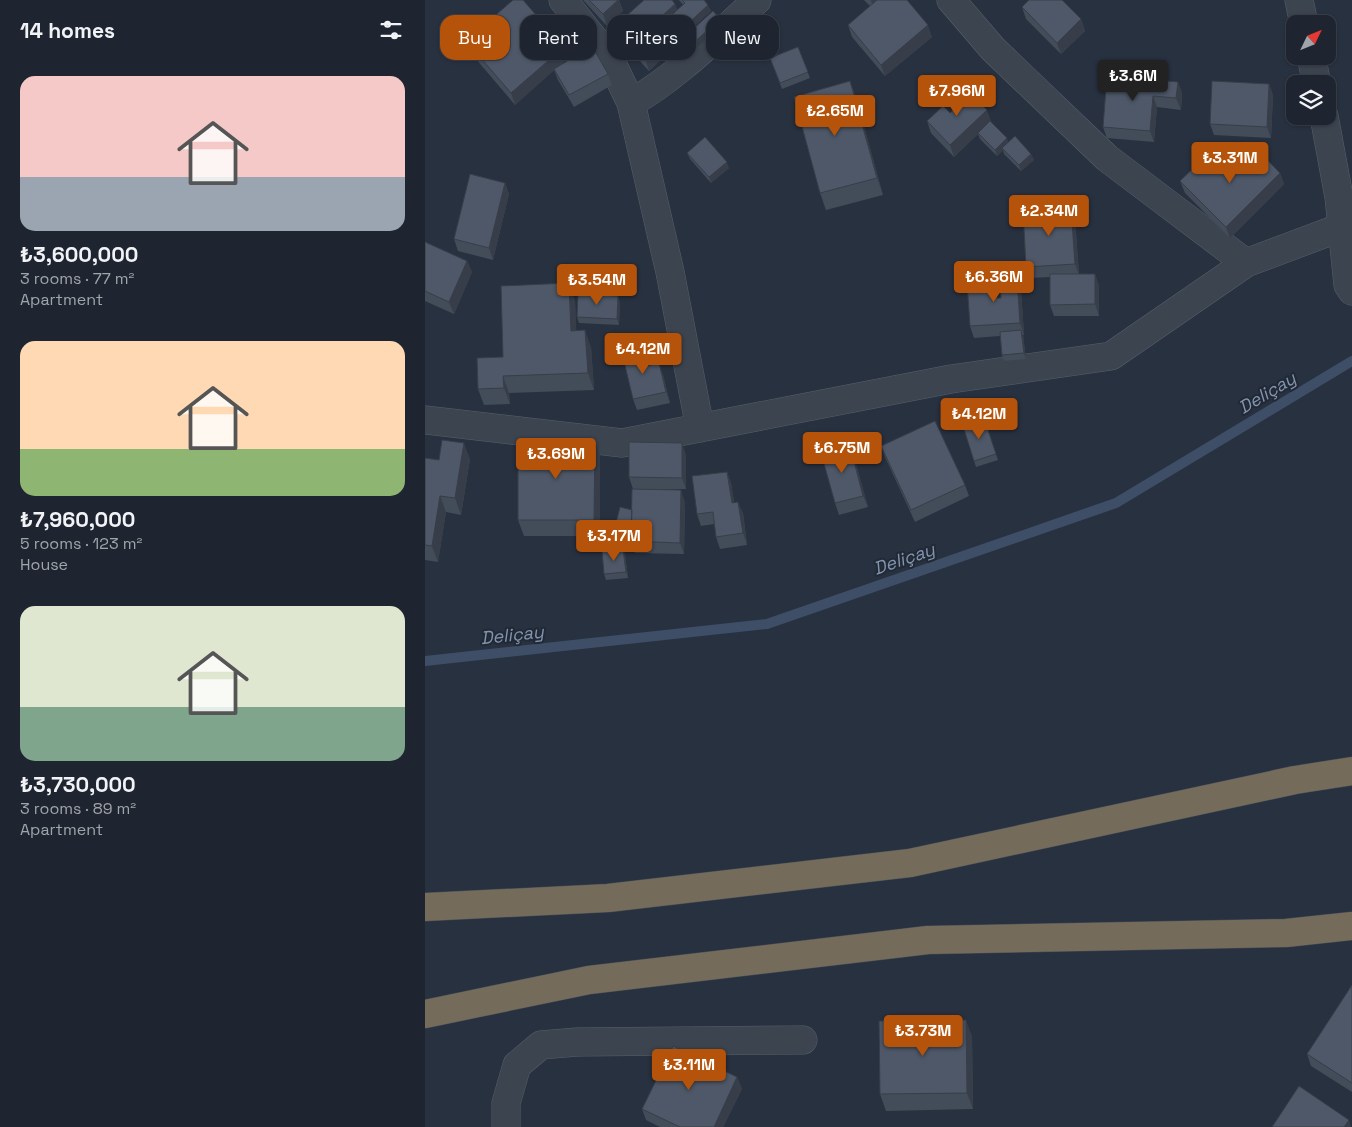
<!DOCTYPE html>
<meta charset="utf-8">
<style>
:root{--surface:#1e2530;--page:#2b313c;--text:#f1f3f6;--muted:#a1a5ab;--line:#3c424c;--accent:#b45309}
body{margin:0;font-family:"Space Grotesk",sans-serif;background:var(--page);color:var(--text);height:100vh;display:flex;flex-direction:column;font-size:19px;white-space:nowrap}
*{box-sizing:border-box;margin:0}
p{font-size:16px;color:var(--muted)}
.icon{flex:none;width:28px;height:28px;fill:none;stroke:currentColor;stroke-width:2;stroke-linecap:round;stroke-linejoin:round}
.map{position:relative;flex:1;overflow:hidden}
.details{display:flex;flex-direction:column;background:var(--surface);width:425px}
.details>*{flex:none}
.guide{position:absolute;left:15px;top:15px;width:475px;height:45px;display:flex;gap:10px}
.needle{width:32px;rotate:47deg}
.controls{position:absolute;left:861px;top:15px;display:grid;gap:10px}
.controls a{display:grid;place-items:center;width:50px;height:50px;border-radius:10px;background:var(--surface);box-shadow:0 1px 4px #0004,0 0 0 1px var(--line);font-size:25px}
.price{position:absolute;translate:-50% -42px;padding:0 11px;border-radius:5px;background:var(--accent);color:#fff;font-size:16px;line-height:32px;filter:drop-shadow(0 1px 2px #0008)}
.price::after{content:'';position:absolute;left:50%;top:30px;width:15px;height:11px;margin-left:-8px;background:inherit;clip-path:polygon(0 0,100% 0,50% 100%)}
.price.on{background:#222;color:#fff}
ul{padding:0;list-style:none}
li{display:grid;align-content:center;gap:10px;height:265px;padding:0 20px}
li span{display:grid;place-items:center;height:155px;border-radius:15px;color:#555}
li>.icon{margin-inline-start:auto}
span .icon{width:90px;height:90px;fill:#fffc;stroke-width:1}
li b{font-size:21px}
h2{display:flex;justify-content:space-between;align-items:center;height:60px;padding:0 20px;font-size:21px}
.pill{padding:0 18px;border-radius:15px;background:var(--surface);box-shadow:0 1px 4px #0004,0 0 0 1px var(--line);font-size:18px;line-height:45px}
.pill.on{background:var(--accent);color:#fff}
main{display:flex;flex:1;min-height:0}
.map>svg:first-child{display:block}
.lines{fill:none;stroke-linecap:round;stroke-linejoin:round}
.stream{stroke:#3f4e67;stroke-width:10}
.minor-casing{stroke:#575f6a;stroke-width:29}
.highway-casing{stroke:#444c57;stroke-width:29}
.minor{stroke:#3c4450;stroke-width:28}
.highway{stroke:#756b5a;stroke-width:28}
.wall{fill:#434c59}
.shaded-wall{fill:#373e49}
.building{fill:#4e5868;stroke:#373e49}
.labels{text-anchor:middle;stroke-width:4;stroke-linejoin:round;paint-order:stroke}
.water-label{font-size:18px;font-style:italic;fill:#8394af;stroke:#212935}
</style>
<main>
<section class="details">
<h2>14 homes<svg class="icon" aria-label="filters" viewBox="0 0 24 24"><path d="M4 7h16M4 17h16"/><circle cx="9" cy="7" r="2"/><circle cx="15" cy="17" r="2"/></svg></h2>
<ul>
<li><span style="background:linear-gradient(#f6c9c9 65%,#9aa5b1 0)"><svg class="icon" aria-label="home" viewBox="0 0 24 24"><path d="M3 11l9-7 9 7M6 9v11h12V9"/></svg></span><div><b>₺3,600,000</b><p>3 rooms · 77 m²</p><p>Apartment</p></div></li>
<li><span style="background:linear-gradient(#ffd9b3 70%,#8fb573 0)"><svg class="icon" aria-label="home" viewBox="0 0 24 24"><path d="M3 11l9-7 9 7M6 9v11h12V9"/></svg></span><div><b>₺7,960,000</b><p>5 rooms · 123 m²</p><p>House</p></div></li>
<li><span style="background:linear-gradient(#dfe7d0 65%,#7fa58c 0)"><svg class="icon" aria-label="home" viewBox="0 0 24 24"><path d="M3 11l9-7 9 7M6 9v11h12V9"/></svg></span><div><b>₺3,730,000</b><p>3 rooms · 89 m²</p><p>Apartment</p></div></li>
</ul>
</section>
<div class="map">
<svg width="927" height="1127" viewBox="0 0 927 1127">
<rect width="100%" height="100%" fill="#283140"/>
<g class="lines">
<path class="stream" d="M 0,661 L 342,624 L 691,503 L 927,361"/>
<g class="minor-casing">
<path id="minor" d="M 138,0 L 185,59 L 206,103 C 253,76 292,36 332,0
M 526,0 L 568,49 L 682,158 L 821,263
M 874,0 L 879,24
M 886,56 L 892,84
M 206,103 L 245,272 L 275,428
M 899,116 L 914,197 L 923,285 L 927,291
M 0,420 L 197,443 L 526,379 L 686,356 L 821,263 L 917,227
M 81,1127 L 81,1103 L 92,1065 L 116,1045 L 152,1042 L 378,1040"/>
</g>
<g class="highway-casing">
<path id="highway" d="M 0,907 L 183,898 L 485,863 L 870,780 L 927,771
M 0,1014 L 164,980 L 503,940 L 861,933 L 927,926"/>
</g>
<use href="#minor" class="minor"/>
<use href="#highway" class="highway"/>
</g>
<path class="wall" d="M 158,0 L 194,0 L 198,11 L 182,26 Z
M 254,0 L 279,0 L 286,11 L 254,40 L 255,42 L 224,71 L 194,38 L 190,26 L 250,4 L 252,10 L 258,5 Z
M 439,0 L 482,0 L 507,37 L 460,76 L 427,37 L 423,25 L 445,6 Z
M 597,7 L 656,19 L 660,31 L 636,54 L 601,19 Z
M 297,25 L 266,53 L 259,45 L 257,39 Z
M 41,41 L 143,58 L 136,64 L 183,74 L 187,85 L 149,107 L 133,80 L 129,70 L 90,105 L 45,52 Z
M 373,47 L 385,78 L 357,89 L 345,58 Z
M 425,81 L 431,98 L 458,195 L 401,210 L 395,193 Z
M 753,82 L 757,93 L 756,110 L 732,107 L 729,142 L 682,138 L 678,127 L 707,84 Z
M 844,84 L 848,95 L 846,138 L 789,135 L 785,124 Z
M 531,96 L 566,121 L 583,142 L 606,154 L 609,160 L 596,171 L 579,154 L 578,150 L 572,156 L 555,139 L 553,134 L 529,157 L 506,133 L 502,121 L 525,113 L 534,105 Z
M 262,153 L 304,168 L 286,183 L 265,159 Z
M 813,156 L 855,173 L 859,184 L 805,238 L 760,193 L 755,181 L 805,180 L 817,168 Z
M 80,183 L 84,194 L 68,260 L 33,251 L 29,239 Z
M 646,207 L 650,219 L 654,274 L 674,285 L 674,316 L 629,316 L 625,305 L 625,277 L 605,278 L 601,267 Z
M 0,242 L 42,261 L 47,272 L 29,314 L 0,301 Z
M 596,289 L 599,335 L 598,335 L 601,359 L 579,361 L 577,355 L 575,336 L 549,338 L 545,326 L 571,293 L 572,298 L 576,298 Z
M 150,300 L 151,331 L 166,347 L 169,390 L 84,393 L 85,404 L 59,405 L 53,389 Z
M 195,302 L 194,325 L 154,323 L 152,317 Z
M 221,360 L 222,366 L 238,375 L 245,403 L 212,410 L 208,399 Z
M 559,418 L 573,460 L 551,467 L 538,426 Z
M 170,441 L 175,457 L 175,536 L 99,536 L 93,520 Z
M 425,446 L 429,457 L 443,507 L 414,515 L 410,503 Z
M 456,446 L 540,485 L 544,496 L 490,522 L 460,457 Z
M 261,455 L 261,489 L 208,489 L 204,477 Z
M 0,458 L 14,460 L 45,459 L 36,515 L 21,512 L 13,562 L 0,560 Z
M 302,472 L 306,483 L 309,502 L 318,513 L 322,545 L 295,549 L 291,537 L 289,524 L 276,526 L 272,514 Z
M 260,502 L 259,554 L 210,553 L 208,545 L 190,541 L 188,535 L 207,510 Z
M 198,549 L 200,555 L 203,578 L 181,580 L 179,574 Z
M 927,985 L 927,1092 L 886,1066 L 882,1054 Z
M 547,1036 L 548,1109 L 461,1111 L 455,1094 Z
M 312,1077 L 317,1089 L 298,1127 L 235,1127 L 221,1120 L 217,1109 Z"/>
<path class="shaded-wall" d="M 194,0 L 198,11 L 182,26 L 178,14 Z
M 446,0 L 460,0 L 449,11 Z
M 250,4 L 254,15 L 244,25 L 237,16 Z
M 283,5 L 286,11 L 254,40 L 255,42 L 224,71 L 220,59 L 251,31 Z
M 295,19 L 297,25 L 266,53 L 264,47 Z
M 656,19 L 660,31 L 636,54 L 632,43 Z
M 503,25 L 507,37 L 460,76 L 456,65 Z
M 139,47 L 143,58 L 90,105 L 86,93 Z
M 425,81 L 431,98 L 458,195 L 452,178 Z
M 753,82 L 757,93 L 756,110 L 751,98 Z
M 844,84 L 848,95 L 846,138 L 842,127 Z
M 728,96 L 732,107 L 729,142 L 725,131 Z
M 562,110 L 566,121 L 529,157 L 525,145 Z
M 582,138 L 584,144 L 577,148 L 578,150 L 572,156 L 570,150 Z
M 606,154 L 609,160 L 596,171 L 594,165 Z
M 302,162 L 304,168 L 286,183 L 284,177 Z
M 855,173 L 859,184 L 805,238 L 801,227 Z
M 80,183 L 84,194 L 68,260 L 64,248 Z
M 646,207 L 650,219 L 654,275 L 650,264 Z
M 42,261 L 47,272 L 29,314 L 24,302 Z
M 670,274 L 674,285 L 674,316 L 670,304 Z
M 592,277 L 596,289 L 599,335 L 595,323 Z
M 567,281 L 571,293 L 572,309 L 568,298 Z
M 144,283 L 150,300 L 152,347 L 146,331 Z
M 193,296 L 195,302 L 194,325 L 192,319 Z
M 160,330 L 166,347 L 169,390 L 163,373 Z
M 596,330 L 598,336 L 601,359 L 599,353 Z
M 217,349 L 221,360 L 225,378 L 221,366 Z
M 234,363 L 238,375 L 245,403 L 241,392 Z
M 78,376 L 84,393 L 85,404 L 79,388 Z
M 170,441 L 175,457 L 175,536 L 169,520 Z
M 39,443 L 45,459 L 36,515 L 30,498 Z
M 257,443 L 261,455 L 261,489 L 257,478 Z
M 425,446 L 429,457 L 443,507 L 438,496 Z
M 302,472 L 306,483 L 311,514 L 307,503 Z
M 256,490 L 260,502 L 259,554 L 255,543 Z
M 15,496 L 21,512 L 13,562 L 7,546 Z
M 313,502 L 318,513 L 322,545 L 318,533 Z
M 198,549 L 200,555 L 203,578 L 201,572 Z
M 541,1020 L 547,1036 L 548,1109 L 542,1093 Z
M 312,1077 L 317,1089 L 298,1127 L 289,1127 Z
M 924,1120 L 926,1127 L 919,1127 Z"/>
<path class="building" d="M 88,0 L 98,0 L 139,47 L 86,93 L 41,41 Z
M 164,0 L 193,0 L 178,14 Z
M 219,0 L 247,0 L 250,4 L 237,16 L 251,31 L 220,59 L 190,26 Z
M 257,0 L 279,0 L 283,5 L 252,34 L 251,31 L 241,20 L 260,3 Z
M 452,0 L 482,0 L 503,25 L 456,65 L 423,25 Z
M 604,0 L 637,0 L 656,19 L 632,43 L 597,7 Z
M 288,11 L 295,19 L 264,47 L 257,39 Z
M 167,46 L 183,74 L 144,95 L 129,69 Z
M 373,47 L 383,72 L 355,83 L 345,58 Z
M 682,75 L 704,77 L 704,84 L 709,84 L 710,78 L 753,82 L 751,98 L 728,96 L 725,131 L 678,127 Z
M 425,81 L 452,178 L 395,193 L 369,97 Z
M 787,81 L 844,84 L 842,127 L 785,124 Z
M 540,88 L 562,110 L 525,145 L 502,121 L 518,106 L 525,113 L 537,102 L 531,96 Z
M 565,121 L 582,138 L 570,150 L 553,133 Z
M 590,136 L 606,154 L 594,165 L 577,148 Z
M 280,137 L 302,162 L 284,177 L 262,153 Z
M 826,143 L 855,173 L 801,227 L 755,181 L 781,156 L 805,180 L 821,164 L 813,156 Z
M 45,174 L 80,183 L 64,248 L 29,239 Z
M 646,207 L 650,264 L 601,267 L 598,210 Z
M 0,242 L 42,261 L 24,302 L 0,291 Z
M 625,274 L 670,274 L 670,304 L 625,305 Z
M 592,277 L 595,323 L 545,326 L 542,283 L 567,281 L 568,298 L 576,298 L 574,278 Z
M 144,283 L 146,331 L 160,330 L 163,373 L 78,376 L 79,388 L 53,389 L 52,358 L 78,357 L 76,286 Z
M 153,293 L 193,296 L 192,319 L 152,317 Z
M 596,330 L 599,353 L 577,355 L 575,332 Z
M 217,349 L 221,366 L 234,363 L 241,392 L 208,399 L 197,353 Z
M 559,418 L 571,454 L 549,461 L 538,426 Z
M 510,421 L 540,485 L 486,510 L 456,446 Z
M 17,440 L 39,443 L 30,498 L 15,496 L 7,546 L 0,545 L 0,458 L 14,460 Z
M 93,440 L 170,441 L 169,520 L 93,520 Z
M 204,442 L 257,443 L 257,478 L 204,477 Z
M 425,446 L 438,496 L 410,503 L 396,453 Z
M 302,472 L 307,503 L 313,502 L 318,533 L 291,537 L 288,512 L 272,514 L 267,476 Z
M 207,489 L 256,490 L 255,543 L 206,541 Z
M 195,507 L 207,510 L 206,539 L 188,535 Z
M 198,549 L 201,572 L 179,574 L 177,551 Z
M 927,985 L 927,1083 L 882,1054 Z
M 541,1020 L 542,1093 L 455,1094 L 454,1021 Z
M 248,1046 L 312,1077 L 289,1127 L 255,1127 L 217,1109 Z
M 874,1086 L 924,1120 L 919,1127 L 847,1127 Z"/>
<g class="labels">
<g class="water-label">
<text transform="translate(842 393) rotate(-31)" y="6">Deliçay</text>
<text transform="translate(479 559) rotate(-19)" y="6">Deliçay</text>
<text transform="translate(87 635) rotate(-6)" y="6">Deliçay</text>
</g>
</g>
</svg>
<div class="controls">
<a><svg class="needle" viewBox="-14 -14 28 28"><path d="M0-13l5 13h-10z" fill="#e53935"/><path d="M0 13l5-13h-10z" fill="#a1a5ab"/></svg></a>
<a><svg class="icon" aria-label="layers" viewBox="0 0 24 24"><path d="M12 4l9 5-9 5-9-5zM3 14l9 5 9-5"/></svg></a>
</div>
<b class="price on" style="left:708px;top:102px">₺3.6M</b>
<b class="price" style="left:532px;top:117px">₺7.96M</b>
<b class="price" style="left:410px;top:137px">₺2.65M</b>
<b class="price" style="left:805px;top:184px">₺3.31M</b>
<b class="price" style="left:624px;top:237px">₺2.34M</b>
<b class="price" style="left:569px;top:303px">₺6.36M</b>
<b class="price" style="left:172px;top:306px">₺3.54M</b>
<b class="price" style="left:218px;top:375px">₺4.12M</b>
<b class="price" style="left:554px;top:440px">₺4.12M</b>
<b class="price" style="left:417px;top:474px">₺6.75M</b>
<b class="price" style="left:131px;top:480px">₺3.69M</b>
<b class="price" style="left:189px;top:562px">₺3.17M</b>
<b class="price" style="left:498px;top:1057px">₺3.73M</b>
<b class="price" style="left:264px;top:1091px">₺3.11M</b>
<div class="guide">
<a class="pill on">Buy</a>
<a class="pill">Rent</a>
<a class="pill">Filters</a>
<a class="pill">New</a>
</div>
</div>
</main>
